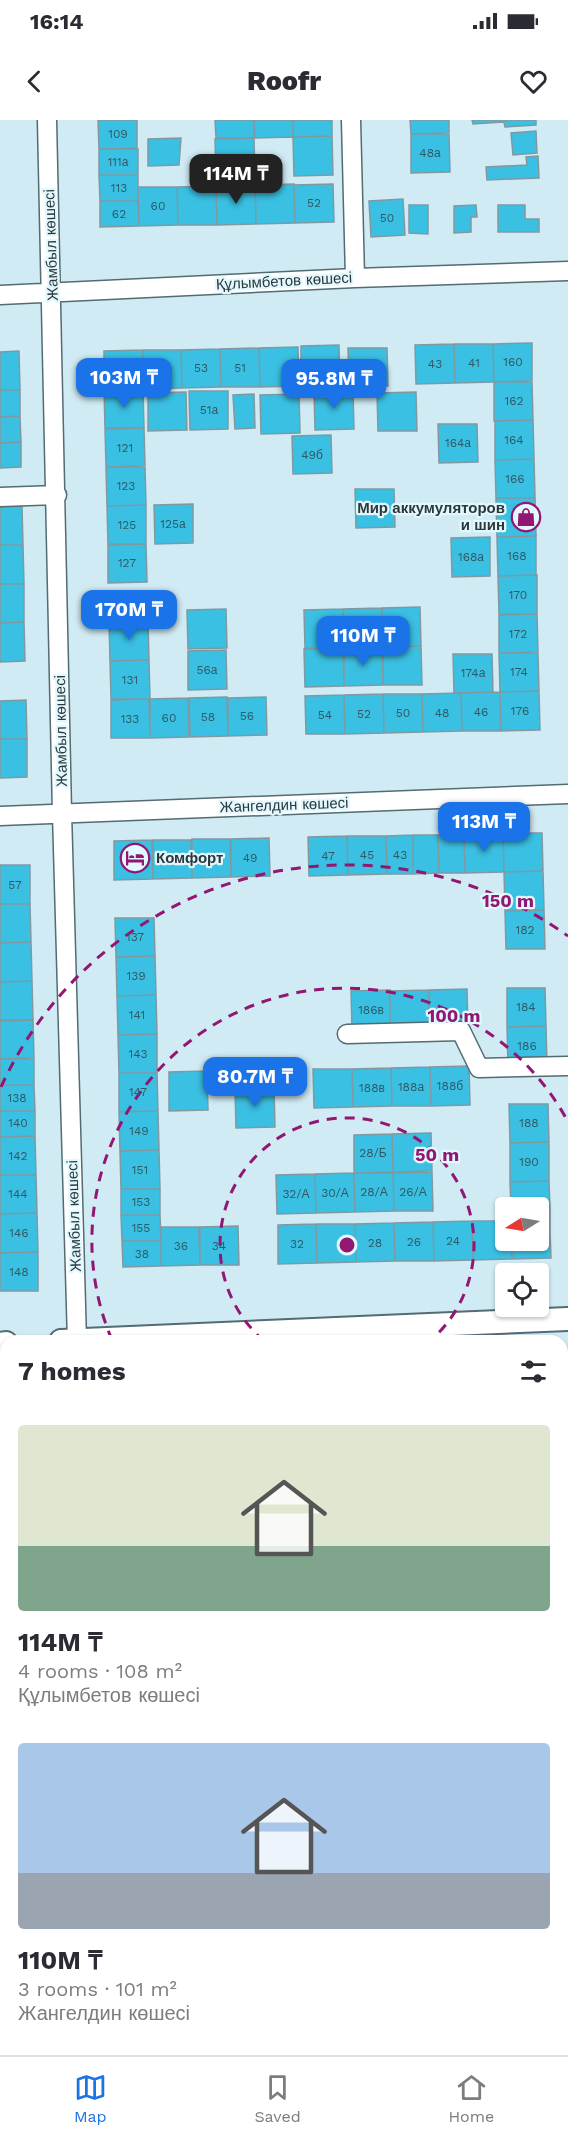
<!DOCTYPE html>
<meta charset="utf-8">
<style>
:root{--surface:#fff;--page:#f7f7f7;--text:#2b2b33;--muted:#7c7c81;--line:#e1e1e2;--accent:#1a73e8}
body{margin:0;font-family:"Work Sans",sans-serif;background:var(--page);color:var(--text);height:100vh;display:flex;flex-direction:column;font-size:22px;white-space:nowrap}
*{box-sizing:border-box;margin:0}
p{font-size:20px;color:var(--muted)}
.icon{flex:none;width:33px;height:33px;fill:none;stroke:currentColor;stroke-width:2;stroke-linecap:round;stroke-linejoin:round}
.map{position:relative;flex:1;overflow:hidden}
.details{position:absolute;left:0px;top:1215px;width:568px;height:720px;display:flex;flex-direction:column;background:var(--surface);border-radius:18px 18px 0 0;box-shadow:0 2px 4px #0004}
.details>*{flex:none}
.needle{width:39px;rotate:259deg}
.fabs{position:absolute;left:495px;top:1077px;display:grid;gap:12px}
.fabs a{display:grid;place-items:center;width:54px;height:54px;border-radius:6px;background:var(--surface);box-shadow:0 2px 4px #0004;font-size:30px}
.price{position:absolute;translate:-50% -51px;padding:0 14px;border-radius:12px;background:var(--accent);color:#fff;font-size:20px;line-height:39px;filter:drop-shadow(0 2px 3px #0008)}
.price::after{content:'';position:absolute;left:50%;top:36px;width:18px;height:14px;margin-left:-9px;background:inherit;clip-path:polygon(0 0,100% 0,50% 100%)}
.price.selected{background:#222;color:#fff}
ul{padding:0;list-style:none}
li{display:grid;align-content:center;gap:12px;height:318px;padding:0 18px}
li span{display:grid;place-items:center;height:186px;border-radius:6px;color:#555}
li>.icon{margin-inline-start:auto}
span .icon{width:108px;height:108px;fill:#fffc;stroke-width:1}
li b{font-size:26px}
h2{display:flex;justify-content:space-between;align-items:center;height:72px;padding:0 18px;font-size:26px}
.status{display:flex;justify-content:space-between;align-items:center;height:42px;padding:0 30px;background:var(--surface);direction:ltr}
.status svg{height:16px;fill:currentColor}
header{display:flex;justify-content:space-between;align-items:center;height:78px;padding:0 18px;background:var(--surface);font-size:27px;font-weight:800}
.dock{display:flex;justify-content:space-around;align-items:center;height:84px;border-top:2px solid var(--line);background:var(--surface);font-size:16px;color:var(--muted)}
.dock a{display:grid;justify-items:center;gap:3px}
.dock .selected{color:var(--accent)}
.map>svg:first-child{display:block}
.green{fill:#e4b0d1}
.building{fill:#3ac0e3;stroke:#8099a1;stroke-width:1.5}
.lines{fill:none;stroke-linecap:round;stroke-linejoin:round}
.minor-casing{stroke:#536b72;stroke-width:21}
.major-casing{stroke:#536b72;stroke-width:26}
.minor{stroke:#fff;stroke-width:18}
.major{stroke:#fff;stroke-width:22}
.ring{fill:none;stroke:#921773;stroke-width:3;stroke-dasharray:10 8}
.labels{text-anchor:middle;stroke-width:4.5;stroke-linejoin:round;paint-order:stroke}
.number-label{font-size:12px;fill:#305a65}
.street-label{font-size:15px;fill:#2d383b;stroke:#e2f8ff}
.poi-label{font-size:15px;font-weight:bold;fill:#2d383b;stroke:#e2f8ff;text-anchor:end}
.centre{fill:#921773;stroke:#e2f8ff;stroke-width:3}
.ring-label{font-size:18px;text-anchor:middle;font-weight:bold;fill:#921773;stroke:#e2f8ff;stroke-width:4.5;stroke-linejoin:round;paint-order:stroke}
</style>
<div class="status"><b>16:14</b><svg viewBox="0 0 49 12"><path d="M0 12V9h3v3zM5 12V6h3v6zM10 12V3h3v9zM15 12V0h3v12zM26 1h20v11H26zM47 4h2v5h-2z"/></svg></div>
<header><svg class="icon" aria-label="back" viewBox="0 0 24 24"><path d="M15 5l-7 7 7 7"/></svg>Roofr<svg class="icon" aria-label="heart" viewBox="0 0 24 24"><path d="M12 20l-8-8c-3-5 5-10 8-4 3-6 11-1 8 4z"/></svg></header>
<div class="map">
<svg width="568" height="1935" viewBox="0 0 568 1935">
<rect width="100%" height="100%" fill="#d0ebf4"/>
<path class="green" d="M 568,1847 L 568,1883 L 563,1889 L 563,1856 Z
M 413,1929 L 483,1929 L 480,1935 L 413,1935 Z"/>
<path class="building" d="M 98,0 L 137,0 L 137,28 L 99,29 Z
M 215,0 L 254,0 L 254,18 L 216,18 Z
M 254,0 L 293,0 L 293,17 L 255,18 Z
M 293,0 L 332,0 L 332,16 L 293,17 Z
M 410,0 L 449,0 L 449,13 L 411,14 Z
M 472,0 L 536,0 L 536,5 L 505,7 L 504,2 L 473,4 Z
M 536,11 L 537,33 L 513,35 L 511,13 Z
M 411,14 L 449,14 L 450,52 L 411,53 Z
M 332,16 L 333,55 L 294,56 L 293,17 Z
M 181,18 L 179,45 L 148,46 L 148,19 Z
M 254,18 L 255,56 L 216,57 L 215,19 Z
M 99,29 L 138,29 L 138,55 L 99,55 Z
M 538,36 L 539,58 L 487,60 L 486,47 L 527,45 L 526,37 Z
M 99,55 L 138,55 L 138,81 L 100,81 Z
M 294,64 L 295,103 L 256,104 L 255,65 Z
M 333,64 L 334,102 L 295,103 L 294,65 Z
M 255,65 L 256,104 L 217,105 L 216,66 Z
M 216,66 L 217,105 L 178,105 L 177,67 Z
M 138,67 L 177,67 L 178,105 L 139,106 Z
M 403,79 L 405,115 L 371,117 L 369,81 Z
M 100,81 L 138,81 L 139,106 L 100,107 Z
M 409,85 L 428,85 L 428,114 L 409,113 Z
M 476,85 L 477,97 L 471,97 L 471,112 L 454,113 L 454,86 Z
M 498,85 L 525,85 L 525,99 L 539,99 L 539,112 L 498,112 Z
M 532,223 L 532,261 L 494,262 L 493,224 Z
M 454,224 L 493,224 L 494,262 L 455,263 Z
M 454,224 L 455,263 L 416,264 L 415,225 Z
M 339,225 L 340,264 L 301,264 L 301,226 Z
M 298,227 L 299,266 L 260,267 L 259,228 Z
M 259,228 L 260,267 L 221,267 L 220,229 Z
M 348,228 L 387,228 L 388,266 L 349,267 Z
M 220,229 L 221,267 L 182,268 L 181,230 Z
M 143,230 L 143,269 L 104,270 L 104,231 Z
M 143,230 L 181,230 L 182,268 L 143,269 Z
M 19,231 L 20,270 L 0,270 L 0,232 Z
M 494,262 L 532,262 L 533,300 L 494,301 Z
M 143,269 L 144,308 L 105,308 L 104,270 Z
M 0,270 L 20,270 L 20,296 L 0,297 Z
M 189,271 L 228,271 L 228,309 L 190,310 Z
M 314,271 L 353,271 L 354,309 L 315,310 Z
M 186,272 L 187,310 L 148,311 L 148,273 Z
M 416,272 L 417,311 L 378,311 L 377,273 Z
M 254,274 L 255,308 L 235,309 L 233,275 Z
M 299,274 L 300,313 L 261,314 L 260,275 Z
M 20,296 L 21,322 L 0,323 L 0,297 Z
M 533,300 L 534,339 L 495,340 L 495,301 Z
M 438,304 L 477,304 L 478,342 L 439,343 Z
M 144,308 L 145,346 L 106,347 L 105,309 Z
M 331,315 L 332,353 L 293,354 L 292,316 Z
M 21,322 L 21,347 L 0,348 L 0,323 Z
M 534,339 L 535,378 L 496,378 L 495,340 Z
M 106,347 L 145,347 L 146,385 L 107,386 Z
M 355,369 L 394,369 L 395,407 L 356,408 Z
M 496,378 L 535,378 L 536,416 L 497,417 Z
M 193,384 L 193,423 L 155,424 L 154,385 Z
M 146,385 L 146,424 L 108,424 L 107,386 Z
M 22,386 L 23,425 L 0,425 L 0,387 Z
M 536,416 L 536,455 L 498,456 L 497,417 Z
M 490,417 L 490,456 L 452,457 L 451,418 Z
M 146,424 L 147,462 L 108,463 L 108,425 Z
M 0,425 L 23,425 L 24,464 L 0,464 Z
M 537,455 L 537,494 L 499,494 L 498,456 Z
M 0,464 L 24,464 L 24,502 L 0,503 Z
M 420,487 L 421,526 L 382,527 L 382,488 Z
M 382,488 L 382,527 L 344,528 L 343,489 Z
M 226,489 L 227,528 L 188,529 L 187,490 Z
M 343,489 L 343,528 L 305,528 L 304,490 Z
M 537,494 L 538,532 L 499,533 L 499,495 Z
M 148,501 L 149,540 L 110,541 L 109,502 Z
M 24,502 L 25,541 L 0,542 L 0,503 Z
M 421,526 L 422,565 L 383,565 L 383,527 Z
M 382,527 L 383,565 L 344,566 L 344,528 Z
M 343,528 L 344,566 L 305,567 L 304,529 Z
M 226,530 L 227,569 L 188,570 L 188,531 Z
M 499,533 L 538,533 L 539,571 L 500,572 Z
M 453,534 L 492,534 L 493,572 L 454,573 Z
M 149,540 L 150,579 L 111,579 L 110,541 Z
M 539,571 L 540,610 L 501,611 L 500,572 Z
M 500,572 L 501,611 L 462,611 L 461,573 Z
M 461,573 L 462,611 L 423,612 L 422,574 Z
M 383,574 L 384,613 L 345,614 L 344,575 Z
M 383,574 L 422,574 L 423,612 L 384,613 Z
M 344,575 L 345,614 L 306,614 L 305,576 Z
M 227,577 L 228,616 L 190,617 L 189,578 Z
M 266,577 L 267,615 L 228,616 L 228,578 Z
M 188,578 L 189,617 L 150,618 L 150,579 Z
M 149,579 L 150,618 L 111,618 L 111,580 Z
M 26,580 L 27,619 L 0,619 L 0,581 Z
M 0,619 L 27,619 L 27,657 L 0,658 Z
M 503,713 L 542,713 L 543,751 L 504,752 Z
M 503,713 L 504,752 L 465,753 L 464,714 Z
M 464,714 L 465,753 L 439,753 L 438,715 Z
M 413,715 L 413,754 L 387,754 L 386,716 Z
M 413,715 L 438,715 L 439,753 L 413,754 Z
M 347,716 L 386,716 L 387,754 L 348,755 Z
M 347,716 L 348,755 L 309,756 L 308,717 Z
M 269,718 L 270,756 L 231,757 L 231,719 Z
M 192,719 L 230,719 L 231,757 L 192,758 Z
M 152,720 L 153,759 L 114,760 L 114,721 Z
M 153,720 L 191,720 L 192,758 L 153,759 Z
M 0,745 L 30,745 L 30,784 L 0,784 Z
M 543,751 L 544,790 L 505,791 L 504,752 Z
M 0,784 L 30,784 L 31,822 L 0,823 Z
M 544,790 L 545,829 L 506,829 L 505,791 Z
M 115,798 L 154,798 L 155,836 L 116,837 Z
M 31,822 L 32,861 L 0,862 L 0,823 Z
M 155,836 L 156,875 L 117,876 L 116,837 Z
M 32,861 L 33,900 L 0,900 L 0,862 Z
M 507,868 L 545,868 L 546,906 L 507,907 Z
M 467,869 L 468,908 L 429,908 L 429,870 Z
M 390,870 L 390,909 L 352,910 L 351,871 Z
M 429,870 L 429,908 L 390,909 L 390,871 Z
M 156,875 L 157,914 L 118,915 L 117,876 Z
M 33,900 L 34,938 L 0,939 L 0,901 Z
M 546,906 L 547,945 L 508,946 L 507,907 Z
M 157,914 L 157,953 L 119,953 L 118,915 Z
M 0,939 L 34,939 L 34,965 L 0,965 Z
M 469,946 L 470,985 L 431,986 L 430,947 Z
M 430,947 L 431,986 L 392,986 L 391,948 Z
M 391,948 L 392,986 L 353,987 L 352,949 Z
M 313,949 L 352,949 L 353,987 L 314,988 Z
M 207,951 L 208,990 L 169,991 L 169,952 Z
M 119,953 L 157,953 L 158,991 L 119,992 Z
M 0,965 L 34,965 L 35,991 L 0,991 Z
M 274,968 L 275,1007 L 236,1008 L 235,969 Z
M 509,984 L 548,984 L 549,1022 L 510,1023 Z
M 0,991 L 35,991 L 35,1016 L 0,1017 Z
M 158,991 L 159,1030 L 120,1031 L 119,992 Z
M 431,1013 L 432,1051 L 393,1052 L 392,1014 Z
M 392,1014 L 393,1052 L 354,1053 L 354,1015 Z
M 35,1016 L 36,1055 L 0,1055 L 0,1017 Z
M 549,1022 L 549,1061 L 510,1062 L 510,1023 Z
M 159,1030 L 160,1069 L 121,1069 L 120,1031 Z
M 432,1052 L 433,1091 L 394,1091 L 393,1053 Z
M 354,1053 L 393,1053 L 394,1091 L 355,1092 Z
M 354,1053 L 355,1092 L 316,1093 L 315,1054 Z
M 315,1054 L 316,1093 L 277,1094 L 276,1055 Z
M 0,1055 L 36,1055 L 37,1093 L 0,1094 Z
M 549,1061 L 550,1087 L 511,1088 L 510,1062 Z
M 121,1069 L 160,1069 L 160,1095 L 121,1095 Z
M 550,1087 L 550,1113 L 538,1113 L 538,1088 L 535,1088 Z
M 37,1093 L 38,1132 L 0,1133 L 0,1094 Z
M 121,1095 L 160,1095 L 161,1121 L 122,1121 Z
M 472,1101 L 473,1140 L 434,1141 L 433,1102 Z
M 472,1101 L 506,1101 L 506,1120 L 511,1120 L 512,1139 L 473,1140 Z
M 433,1102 L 434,1141 L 395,1141 L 394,1103 Z
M 394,1103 L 395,1141 L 356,1142 L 355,1104 Z
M 316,1104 L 317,1143 L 278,1144 L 278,1105 Z
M 316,1104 L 355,1104 L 356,1142 L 317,1143 Z
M 238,1106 L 239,1145 L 200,1145 L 200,1107 Z
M 161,1107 L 199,1107 L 200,1145 L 161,1146 Z
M 538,1113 L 550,1113 L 551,1138 L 512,1139 L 512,1120 L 538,1120 Z
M 122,1121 L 161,1121 L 161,1146 L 123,1147 Z
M 38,1132 L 38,1171 L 0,1171 L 0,1133 Z
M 0,1262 L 3,1262 L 3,1300 L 0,1300 Z
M 3,1262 L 6,1262 L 6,1300 L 4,1300 Z
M 4,1300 L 6,1300 L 6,1339 L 4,1339 Z
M 4,1339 L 6,1339 L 6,1378 L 5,1378 Z
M 0,1789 L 6,1789 L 6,1823 L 0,1823 Z
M 52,1929 L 78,1929 L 78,1935 L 52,1935 Z
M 298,1929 L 359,1929 L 359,1935 L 298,1935 Z"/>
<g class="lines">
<g class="minor-casing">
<path id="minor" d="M 47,0 L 62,693 L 77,1221
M 351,0 L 355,158
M 0,175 L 355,158 L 568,151
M 0,377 L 57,375
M 0,696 L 568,674
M 347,914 L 461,911 L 479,948 L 568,946
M 562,1376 L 568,1376
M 562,1722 L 568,1722
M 0,1746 L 6,1745
M 562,1824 L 568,1814
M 503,1935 L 505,1929"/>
</g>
<g class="major-casing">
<path id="major" d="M 61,1221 L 568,1199
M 0,1224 L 6,1223
M 562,1901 L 568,1895
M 530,1935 L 536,1929"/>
</g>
<use href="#minor" class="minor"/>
<use href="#major" class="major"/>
</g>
<g class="ring">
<path d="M264 1221A127 127 0 1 1 430 1221"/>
<path d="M112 1220A253 253 0 0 1 567 1000"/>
<path d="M1 967A380 380 0 0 1 568 816"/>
</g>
<defs>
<g id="shop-ring" transform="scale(1.5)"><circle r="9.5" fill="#e2f8ff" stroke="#921773" stroke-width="1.5"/><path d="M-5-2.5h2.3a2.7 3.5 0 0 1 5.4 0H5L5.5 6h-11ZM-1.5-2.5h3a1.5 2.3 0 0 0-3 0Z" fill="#921773"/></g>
<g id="hotel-ring" transform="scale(1.5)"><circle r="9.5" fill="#e2f8ff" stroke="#921773" stroke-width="1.5"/><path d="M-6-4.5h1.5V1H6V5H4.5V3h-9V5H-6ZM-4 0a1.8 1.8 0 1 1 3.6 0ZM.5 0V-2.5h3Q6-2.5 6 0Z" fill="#921773"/></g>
</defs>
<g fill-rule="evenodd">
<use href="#shop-ring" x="526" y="397"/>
<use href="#hotel-ring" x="135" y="738"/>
</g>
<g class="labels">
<g class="number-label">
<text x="118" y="18">109</text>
<text x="430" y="37">48а</text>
<text x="118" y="46">111а</text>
<text x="119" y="72">113</text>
<text x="314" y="87">52</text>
<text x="158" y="90">60</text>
<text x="119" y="98">62</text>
<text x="387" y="102">50</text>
<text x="513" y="246">160</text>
<text x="474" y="247">41</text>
<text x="435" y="248">43</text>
<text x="201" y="252">53</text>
<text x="240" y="252">51</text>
<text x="514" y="285">162</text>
<text x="209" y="294">51а</text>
<text x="514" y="324">164</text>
<text x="458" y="327">164а</text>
<text x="125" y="332">121</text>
<text x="312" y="339">49б</text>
<text x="515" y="363">166</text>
<text x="126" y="370">123</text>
<text x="173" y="408">125а</text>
<text x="127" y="409">125</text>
<text x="517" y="440">168</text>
<text x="471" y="441">168а</text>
<text x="127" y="447">127</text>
<text x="518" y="479">170</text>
<text x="518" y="518">172</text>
<text x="207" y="554">56а</text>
<text x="519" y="556">174</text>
<text x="473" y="557">174а</text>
<text x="130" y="564">131</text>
<text x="520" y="595">176</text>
<text x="481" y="596">46</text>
<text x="403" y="597">50</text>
<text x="442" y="597">48</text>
<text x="364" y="598">52</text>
<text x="325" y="599">54</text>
<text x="247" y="600">56</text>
<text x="208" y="601">58</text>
<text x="169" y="602">60</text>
<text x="130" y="603">133</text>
<text x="367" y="739">45</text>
<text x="400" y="739">43</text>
<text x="328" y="740">47</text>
<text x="250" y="742">49</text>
<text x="15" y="769">57</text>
<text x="525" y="814">182</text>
<text x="135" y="821">137</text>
<text x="136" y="860">139</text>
<text x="526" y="891">184</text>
<text x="371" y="894">186в</text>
<text x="137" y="899">141</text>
<text x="527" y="930">186</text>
<text x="138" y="938">143</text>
<text x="450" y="970">188б</text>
<text x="411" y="971">188а</text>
<text x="372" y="972">188в</text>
<text x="138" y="976">147</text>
<text x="17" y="982">138</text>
<text x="18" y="1007">140</text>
<text x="529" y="1007">188</text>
<text x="139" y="1015">149</text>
<text x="373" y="1037">28/Б</text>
<text x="18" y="1040">142</text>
<text x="529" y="1046">190</text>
<text x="140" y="1054">151</text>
<text x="374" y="1076">28/А</text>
<text x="413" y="1076">26/А</text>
<text x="335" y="1077">30/А</text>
<text x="18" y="1078">144</text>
<text x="296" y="1078">32/А</text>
<text x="141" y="1086">153</text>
<text x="141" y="1112">155</text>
<text x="19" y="1117">146</text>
<text x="453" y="1125">24</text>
<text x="414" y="1126">26</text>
<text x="375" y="1127">28</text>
<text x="297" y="1128">32</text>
<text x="181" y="1130">36</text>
<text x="219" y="1130">34</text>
<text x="142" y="1138">38</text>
<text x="19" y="1156">148</text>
</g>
<g class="street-label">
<text transform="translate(51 125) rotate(-92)" y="5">Жамбыл көшесі</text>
<text transform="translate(284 161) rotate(-3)" y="5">Құлымбетов көшесі</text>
<text transform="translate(61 611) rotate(-91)" y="5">Жамбыл көшесі</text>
<text transform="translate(284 685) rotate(-2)" y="5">Жангелдин көшесі</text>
<text transform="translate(74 1096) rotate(-92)" y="5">Жамбыл көшесі</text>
</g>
<g class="poi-label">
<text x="505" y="393">Мир аккумуляторов<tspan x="505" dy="17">и шин</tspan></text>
<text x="156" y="743" text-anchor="start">Комфорт</text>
</g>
</g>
<circle cx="347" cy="1125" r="9" class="centre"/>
<g class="ring-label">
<text x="508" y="787">150 m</text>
<text x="454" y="902">100 m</text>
<text x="437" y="1041">50 m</text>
</g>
</svg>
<div class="fabs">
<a><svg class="needle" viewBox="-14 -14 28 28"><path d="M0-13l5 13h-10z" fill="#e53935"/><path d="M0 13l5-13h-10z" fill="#7c7c81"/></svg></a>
<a><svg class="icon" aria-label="locate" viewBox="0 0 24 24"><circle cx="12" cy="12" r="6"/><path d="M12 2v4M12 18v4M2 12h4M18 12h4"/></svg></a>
</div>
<b class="price selected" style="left:236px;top:85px">114M ₸</b>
<b class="price" style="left:124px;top:289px">103M ₸</b>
<b class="price" style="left:334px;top:290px">95.8M ₸</b>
<b class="price" style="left:129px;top:521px">170M ₸</b>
<b class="price" style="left:363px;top:547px">110M ₸</b>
<b class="price" style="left:484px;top:733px">113M ₸</b>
<b class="price" style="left:255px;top:988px">80.7M ₸</b>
<section class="details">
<h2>7 homes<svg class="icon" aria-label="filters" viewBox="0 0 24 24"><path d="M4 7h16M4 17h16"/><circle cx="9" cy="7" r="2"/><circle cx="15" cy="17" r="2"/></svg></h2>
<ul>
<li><span style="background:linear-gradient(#dfe7d0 65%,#7fa58c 0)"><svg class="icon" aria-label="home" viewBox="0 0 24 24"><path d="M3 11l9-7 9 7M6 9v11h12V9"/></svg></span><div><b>114M ₸</b><p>4 rooms · 108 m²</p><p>Құлымбетов көшесі</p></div></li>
<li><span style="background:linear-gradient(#a9c7e8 70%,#9aa5b1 0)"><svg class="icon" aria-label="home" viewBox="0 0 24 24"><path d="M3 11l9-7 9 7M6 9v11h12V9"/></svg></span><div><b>110M ₸</b><p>3 rooms · 101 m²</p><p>Жангелдин көшесі</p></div></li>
</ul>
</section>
</div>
<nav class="dock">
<a class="selected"><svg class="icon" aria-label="map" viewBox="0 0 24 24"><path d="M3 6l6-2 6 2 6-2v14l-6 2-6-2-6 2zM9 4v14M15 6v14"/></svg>Map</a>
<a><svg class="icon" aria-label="saved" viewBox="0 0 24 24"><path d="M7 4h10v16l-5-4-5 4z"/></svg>Saved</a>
<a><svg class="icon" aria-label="home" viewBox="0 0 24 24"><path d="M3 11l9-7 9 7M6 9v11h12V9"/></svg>Home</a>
</nav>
